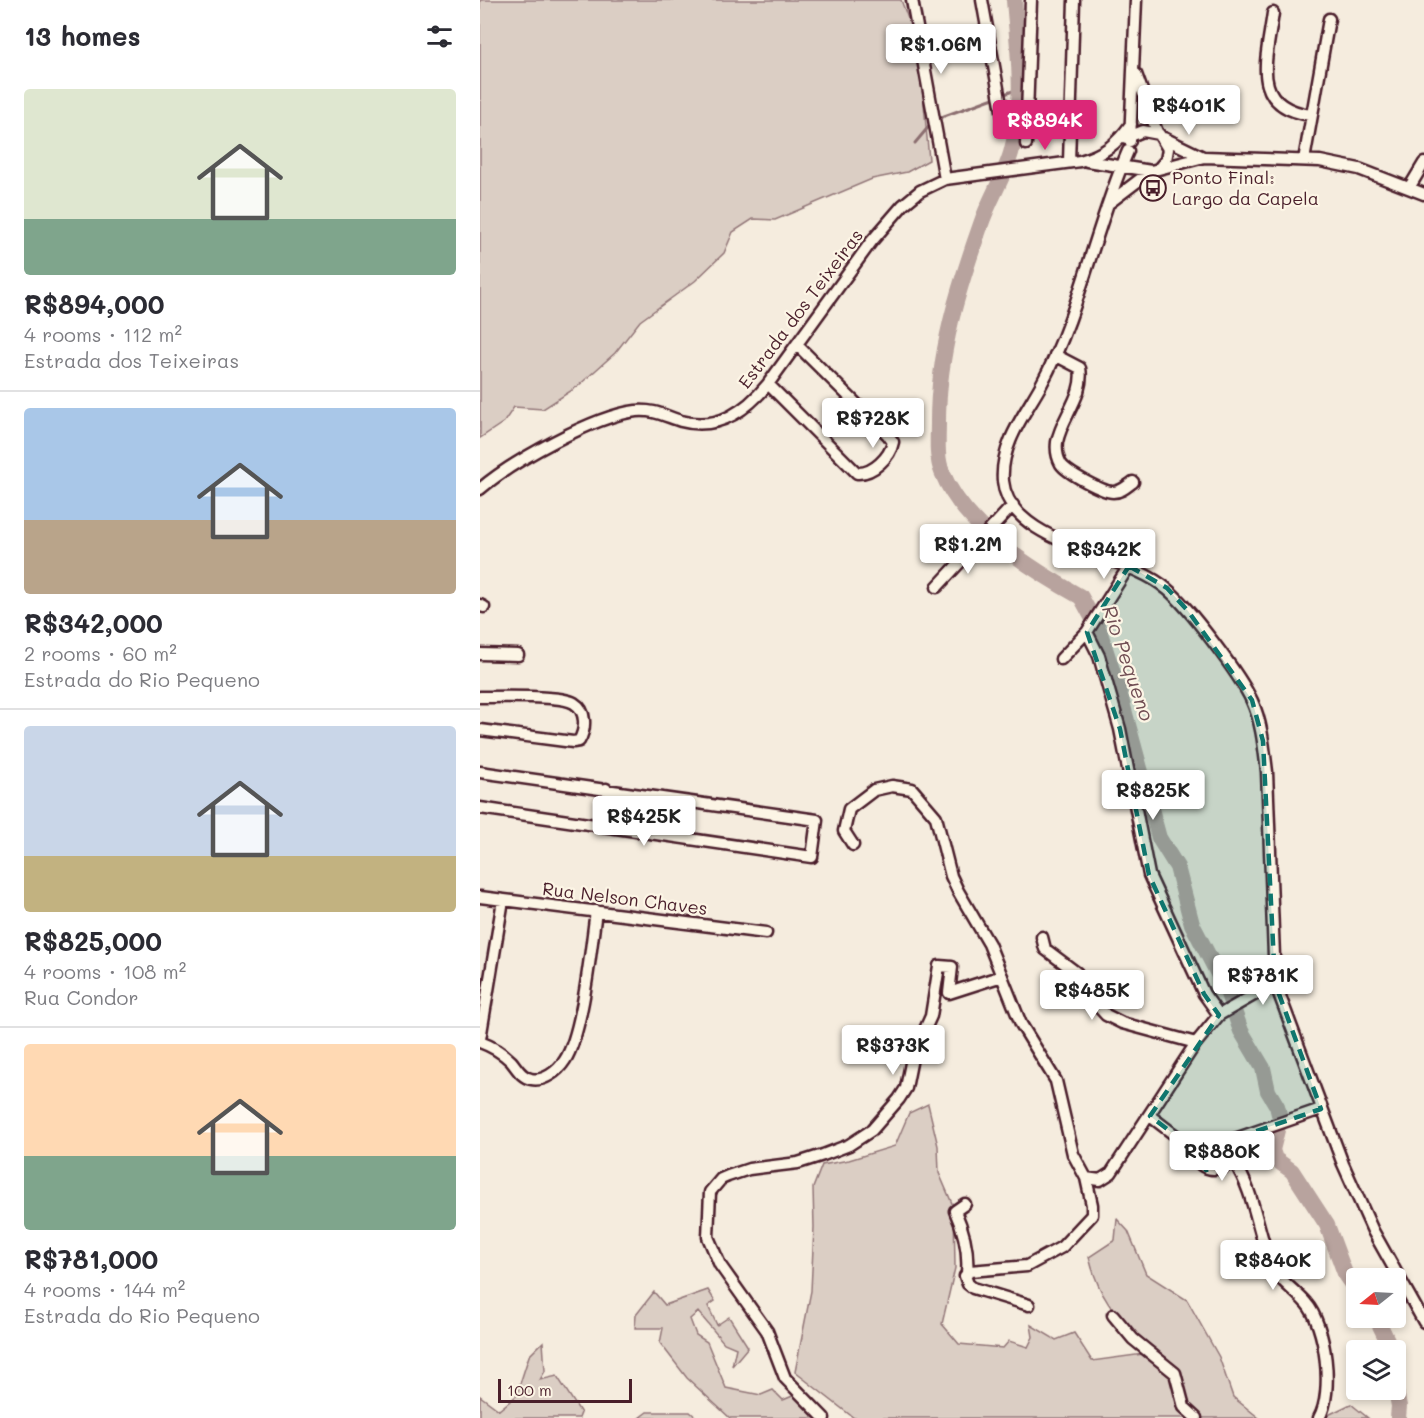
<!DOCTYPE html>
<meta charset="utf-8">
<style>
:root{--surface:#fff;--page:#f2f2f3;--text:#2b2b33;--muted:#7c7c81;--line:#e1e1e2;--accent:#db2777}
body{margin:0;font-family:Mali,sans-serif;background:var(--page);color:var(--text);height:100vh;display:flex;flex-direction:column;font-size:22px;white-space:nowrap}
*{box-sizing:border-box;margin:0}
p{font-size:20px;color:var(--muted)}
.icon{flex:none;width:33px;height:33px;fill:none;stroke:currentColor;stroke-width:2;stroke-linecap:round;stroke-linejoin:round}
.map{position:relative;flex:1;overflow:hidden}
.drawer{display:flex;flex-direction:column;background:var(--surface);width:480px}
.drawer>*{flex:none}
.needle{width:39px;rotate:252deg}
.tools{position:absolute;left:866px;top:1268px;display:grid;gap:12px}
.tools a{display:grid;place-items:center;width:60px;height:60px;border-radius:6px;background:var(--surface);box-shadow:0 3px 9px #0003;font-size:30px}
.scale{position:absolute;left:18px;bottom:15px;width:134px;box-sizing:border-box;padding-left:6px;border:3px solid #4a1f2b;border-top:0;font-size:16px;line-height:21px;white-space:nowrap;color:#4a1f2b;-webkit-text-stroke:4px #fcf5e5;paint-order:stroke}
.price{position:absolute;translate:-50% -51px;padding:0 14px;border-radius:6px;background:#fff;color:#222;font-size:20px;line-height:39px;filter:drop-shadow(0 2px 3px #0008)}
.price::after{content:'';position:absolute;left:50%;top:36px;width:18px;height:14px;margin-left:-9px;background:inherit;clip-path:polygon(0 0,100% 0,50% 100%)}
.price.active{background:var(--accent);color:#fff}
ul{padding:0;list-style:none}
li{display:grid;align-content:center;gap:12px;height:318px;padding:0 24px}
li+li{border-top:2px solid var(--line)}
li span{display:grid;place-items:center;height:186px;border-radius:6px;color:#555}
li>.icon{margin-inline-start:auto}
span .icon{width:108px;height:108px;fill:#fffc;stroke-width:1}
li b{font-size:26px}
h2{display:flex;justify-content:space-between;align-items:center;height:72px;padding:0 24px;font-size:26px}
main{display:flex;flex:1;min-height:0}
.map>svg:first-child{display:block}
.green{fill:#dbcec4;stroke:#927678;stroke-width:1.5}
.lines{fill:none;stroke-linecap:round;stroke-linejoin:round}
.stream{stroke:#8c6e70;stroke-width:3}
.river{stroke:#b8a39e;stroke-width:16}
.minor-casing{stroke:#4a1f2b;stroke-width:15}
.minor{stroke:#fcf5e5;stroke-width:10}
.marked{fill:#0f766e;fill-opacity:0.2;stroke:#0f766e;stroke-width:4.5;stroke-dasharray:12 8;stroke-linejoin:round}
.labels{text-anchor:middle;stroke-width:4.5;stroke-linejoin:round;paint-order:stroke}
.poi-label{font-size:18px;fill:#4a1f2b;stroke:#fcf5e5;text-anchor:start}
.street-label{font-size:18px;fill:#4a1f2b;stroke:#fcf5e5}
.water-label{font-size:20px;font-style:italic;fill:#704d53;stroke:#fcf5e5}
</style>
<main>
<section class="drawer">
<h2>13 homes<svg class="icon" aria-label="filters" viewBox="0 0 24 24"><path d="M4 7h16M4 17h16"/><circle cx="9" cy="7" r="2"/><circle cx="15" cy="17" r="2"/></svg></h2>
<ul>
<li><span style="background:linear-gradient(#dfe7d0 70%,#7fa58c 0)"><svg class="icon" aria-label="home" viewBox="0 0 24 24"><path d="M3 11l9-7 9 7M6 9v11h12V9"/></svg></span><div><b>R$894,000</b><p>4 rooms · 112 m²</p><p>Estrada dos Teixeiras</p></div></li>
<li><span style="background:linear-gradient(#a9c7e8 60%,#b9a48a 0)"><svg class="icon" aria-label="home" viewBox="0 0 24 24"><path d="M3 11l9-7 9 7M6 9v11h12V9"/></svg></span><div><b>R$342,000</b><p>2 rooms · 60 m²</p><p>Estrada do Rio Pequeno</p></div></li>
<li><span style="background:linear-gradient(#c9d6e8 70%,#c2b280 0)"><svg class="icon" aria-label="home" viewBox="0 0 24 24"><path d="M3 11l9-7 9 7M6 9v11h12V9"/></svg></span><div><b>R$825,000</b><p>4 rooms · 108 m²</p><p>Rua Condor</p></div></li>
<li><span style="background:linear-gradient(#ffd9b3 60%,#7fa58c 0)"><svg class="icon" aria-label="home" viewBox="0 0 24 24"><path d="M3 11l9-7 9 7M6 9v11h12V9"/></svg></span><div><b>R$781,000</b><p>4 rooms · 144 m²</p><p>Estrada do Rio Pequeno</p></div></li>
</ul>
</section>
<div class="map">
<svg width="944" height="1418" viewBox="0 0 944 1418">
<rect width="100%" height="100%" fill="#f5ecde"/>
<filter id="ink" filterUnits="userSpaceOnUse"><feTurbulence type="fractalNoise" baseFrequency=".0167" numOctaves="2"/><feDisplacementMap in="SourceGraphic" scale="12" xChannelSelector="R" yChannelSelector="G"/><feConvolveMatrix kernelMatrix="1 2 1 2 8 2 1 2 1" color-interpolation-filters="sRGB"/></filter>
<g filter="url(#ink)">
<path class="green" d="M 0,0 L 421,0 L 439,48 L 449,160 L 427,172 L 392,179 L 295,220 L 273,219 L 253,232 L 244,253 L 215,281 L 160,321 L 135,353 L 97,387 L 63,409 L 34,407 L 24,422 L 0,438 Z
M 448,1104 L 458,1146 L 459,1173 L 474,1208 L 475,1268 L 462,1324 L 479,1344 L 523,1348 L 529,1341 L 548,1347 L 553,1337 L 551,1325 L 576,1340 L 594,1333 L 612,1361 L 671,1353 C 640,1319 620,1303 609,1257 L 635,1240 L 637,1219 L 648,1231 L 666,1274 L 707,1300 L 739,1357 L 753,1397 L 779,1418 L 374,1418 L 315,1372 L 331,1291 L 334,1227 L 333,1188 L 342,1165 L 369,1160 L 415,1146 L 429,1113 Z
M 228,1290 L 235,1301 L 228,1306 L 237,1325 L 249,1317 L 268,1347 L 252,1366 L 256,1348 L 244,1343 L 218,1312 L 210,1319 L 216,1335 L 227,1342 L 246,1388 L 281,1395 L 293,1390 L 303,1400 L 315,1395 L 340,1418 L 250,1418 L 207,1378 L 180,1343 L 183,1328 L 155,1328 L 156,1315 L 174,1292 L 185,1305 Z
M 63,1342 L 65,1371 L 60,1380 L 77,1376 L 101,1413 L 99,1418 L 0,1418 L 0,1396 L 19,1410 L 36,1396 L 49,1356 Z
M 871,1404 L 888,1418 L 842,1418 Z
M 167,1412 L 210,1412 L 217,1418 L 159,1418 Z"/>
<g class="lines">
<path class="stream" d="M 456,119 L 541,88
M 435,143 L 451,124"/>
<path class="river" d="M 534,0 C 538,51 546,103 531,153 C 524,177 509,200 501,224 C 478,289 458,353 458,422 C 458,438 456,457 462,472 C 484,527 551,569 601,597 L 619,630 L 638,688 L 679,838 L 697,867 L 712,924 L 747,991 L 761,1031 L 783,1068 L 788,1091 L 797,1106 L 800,1118 L 792,1150 L 795,1159 L 812,1171 L 847,1225 L 866,1276 L 876,1290
M 896,1317 L 907,1340 L 909,1350
M 915,1386 L 919,1406 L 918,1418"/>
<g class="minor-casing">
<path id="minor" d="M 432,0 L 465,179
M 502,0 L 523,116
M 793,13 C 787,59 769,106 830,115
M 656,74 L 677,132
M 646,138 L 663,131 L 679,134 L 688,149 L 686,160 L 680,167
M 684,138 L 723,157
M 650,141 L 656,0
M 546,144 L 551,0
M 648,151 C 615,226 600,313 561,385 C 545,414 520,445 523,481 C 529,545 645,552 687,589 C 709,607 760,675 772,701 C 782,723 784,748 787,772 L 795,983 L 863,1164 L 893,1231 L 944,1322
M 824,160 L 849,19
M 607,161 L 671,171 L 724,157 L 840,161 L 879,169 L 944,194
M 589,162 L 594,0
M 929,188 L 944,163
M 629,203 L 671,171
M 575,355 L 600,368 C 605,395 582,416 577,442 C 576,450 577,457 581,464 C 587,473 623,492 633,492 C 642,492 647,486 653,482
M 288,384 L 377,473 C 393,474 410,457 413,442 L 408,435 L 317,345
M 0,489 C 33,461 114,416 156,411 C 173,409 185,416 201,421 C 238,431 266,411 288,384 L 391,242 L 423,205 L 440,191 L 465,179 L 600,161 C 624,154 636,145 651,124
M 457,587 L 533,505
M 0,605 L 4,607
M 607,632 L 619,656 L 640,729 L 669,875 L 724,994 L 739,1015
M 0,654 L 38,655
M 581,659 L 607,632 L 649,566
M 0,697 C 18,697 81,695 94,703 C 107,711 106,729 99,741 L 93,742 L 0,730
M 0,772 L 337,820 L 332,857 L 0,808
M 120,826 L 126,789
M 373,845 L 364,831 L 369,809 L 394,790 L 412,786 L 432,789 L 456,817 L 471,876 L 478,891 L 509,944 L 541,1024 L 576,1081 L 593,1154 L 606,1178 L 612,1205 L 612,1215 L 582,1247 L 547,1266 L 490,1271 L 485,1276 L 488,1284 L 493,1288 L 549,1305
M 0,897 L 286,933
M 562,937 L 565,949 L 597,973 L 615,1003 L 626,1015 L 642,1023 L 716,1043
M 0,1039 L 23,900
M 0,1042 C 11,1046 22,1052 31,1061 C 37,1068 41,1077 51,1079 C 64,1082 78,1071 85,1060 C 103,1032 111,947 116,911
M 670,1116 L 712,1148 L 720,1151 L 841,1109
M 712,1148 C 718,1173 738,1174 757,1159 L 765,1136
M 754,1162 C 774,1191 777,1229 790,1262 C 797,1280 814,1289 826,1303 C 846,1325 854,1393 839,1418
M 606,1178 L 620,1180 L 631,1173 L 716,1043 L 739,1015 L 795,983
M 485,1204 L 475,1211 C 484,1231 489,1250 487,1273
M 633,1315 L 653,1339 L 695,1373 L 704,1407 L 716,1418
M 344,1418 L 305,1378 L 287,1331 L 240,1265 L 228,1237 L 230,1192 L 241,1179 L 248,1176 L 269,1169 L 318,1163 L 343,1155 L 369,1145 L 392,1130 L 419,1099 L 426,1088 L 432,1058 L 451,1016 L 459,966 L 472,967 L 469,993 L 522,976"/>
</g>
<use href="#minor" class="minor"/>
</g>
</g>
<path class="marked" d="M 649,566 L 687,588 L 708,611 L 772,700 L 783,741 L 795,983 L 841,1109 L 765,1135 L 754,1162 L 726,1170 L 712,1148 L 670,1116 L 739,1015 L 724,994 L 669,875 L 640,729 L 607,632 Z"/>
<defs>
<g id="bus-ring" transform="scale(1.35)"><circle r="9.5" fill="#fcf5e5" stroke="#4a1f2b" stroke-width="1.5"/><path d="M-5-6H5V4H4V6H2V4H-2V6H-4V4H-5ZM-3.5-4V0h7V-4ZM-3.5 1.2v1.5H-2V1.2ZM2 1.2v1.5H3.5V1.2Z" fill="#4a1f2b"/></g>
</defs>
<g fill-rule="evenodd">
<use href="#bus-ring" x="673" y="188"/>
</g>
<g class="labels">
<g class="poi-label">
<text x="692" y="184">Ponto Final:<tspan x="692" dy="21">Largo da Capela</tspan></text>
</g>
<g class="street-label">
<text transform="translate(321 309) rotate(-53)" y="6">Estrada dos Teixeiras</text>
<text transform="translate(145 899) rotate(7)" y="6">Rua Nelson Chaves</text>
</g>
<g class="water-label">
<text transform="translate(648 663) rotate(71)" y="7">Rio Pequeno</text>
</g>
</g>
</svg>
<div class="tools">
<a><svg class="needle" viewBox="-14 -14 28 28"><path d="M0-13l5 13h-10z" fill="#e53935"/><path d="M0 13l5-13h-10z" fill="#7c7c81"/></svg></a>
<a><svg class="icon" aria-label="layers" viewBox="0 0 24 24"><path d="M12 4l9 5-9 5-9-5zM3 14l9 5 9-5"/></svg></a>
</div>
<div class="scale">100 m</div>
<b class="price" style="left:461px;top:75px">R$1.06M</b>
<b class="price" style="left:709px;top:136px">R$401K</b>
<b class="price active" style="left:565px;top:151px">R$894K</b>
<b class="price" style="left:393px;top:449px">R$728K</b>
<b class="price" style="left:488px;top:575px">R$1.2M</b>
<b class="price" style="left:624px;top:580px">R$342K</b>
<b class="price" style="left:673px;top:821px">R$825K</b>
<b class="price" style="left:164px;top:847px">R$425K</b>
<b class="price" style="left:783px;top:1006px">R$781K</b>
<b class="price" style="left:612px;top:1021px">R$485K</b>
<b class="price" style="left:413px;top:1076px">R$373K</b>
<b class="price" style="left:742px;top:1182px">R$880K</b>
<b class="price" style="left:793px;top:1291px">R$840K</b>
</div>
</main>
